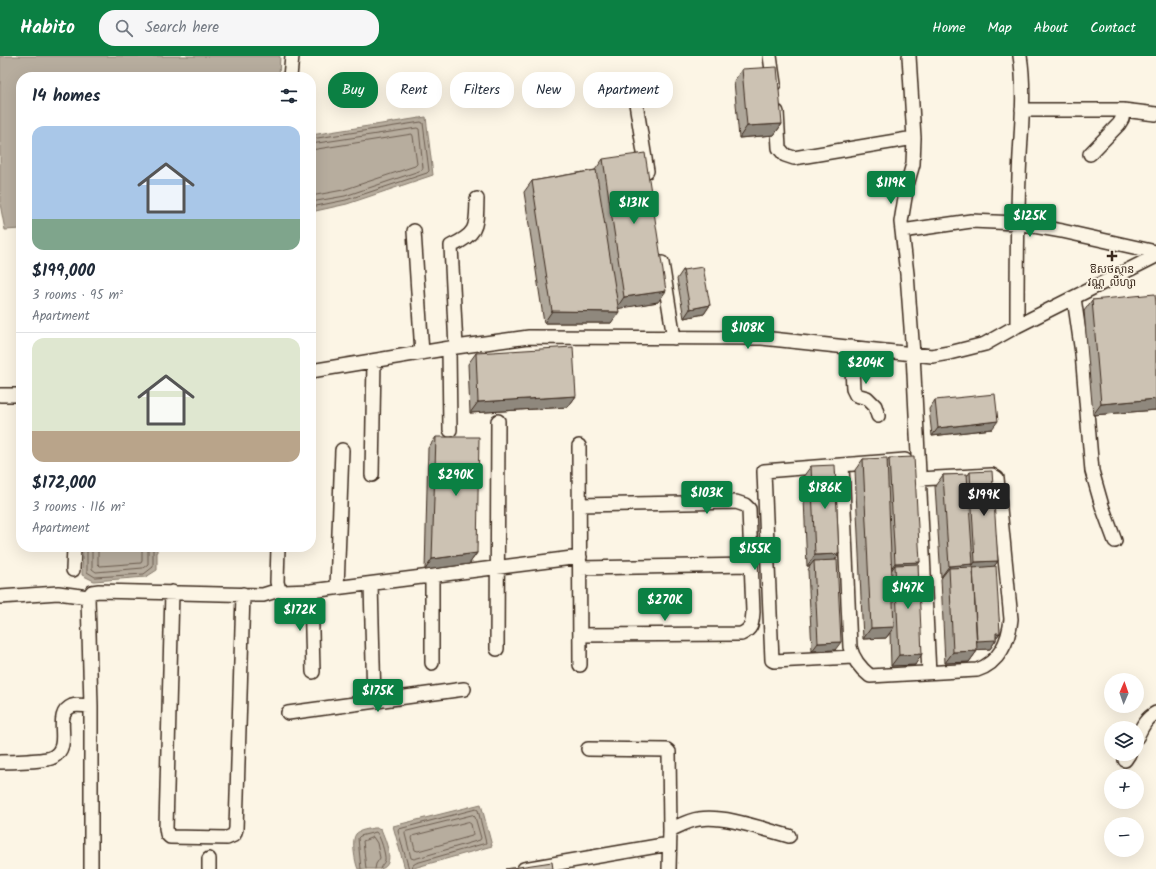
<!DOCTYPE html>
<meta charset="utf-8">
<style>
:root{--surface:#fff;--page:#f6f6f7;--text:#1f2937;--muted:#747a83;--line:#e0e1e3;--accent:#0b8043}
body{margin:0;font-family:Kalam,"Noto Sans Khmer",sans-serif;background:var(--page);color:var(--text);height:100vh;display:flex;flex-direction:column;font-size:15px;white-space:nowrap}
*{box-sizing:border-box;margin:0}
p{font-size:13px;color:var(--muted)}
.icon{flex:none;width:22px;height:22px;fill:none;stroke:currentColor;stroke-width:2;stroke-linecap:round;stroke-linejoin:round}
.map{position:relative;flex:1;overflow:hidden}
.details{position:absolute;left:16px;top:16px;width:300px;height:480px;display:flex;flex-direction:column;background:var(--surface);border-radius:16px;box-shadow:0 4px 16px #0002}
.details>*{flex:none}
.guide{position:absolute;left:328px;top:16px;width:380px;height:36px;display:flex;gap:8px}
.needle{width:26px;rotate:2deg}
.buttons{position:absolute;left:1104px;top:617px;display:grid;gap:8px}
.buttons a{display:grid;place-items:center;width:40px;height:40px;border-radius:50%;background:var(--surface);box-shadow:0 4px 16px #0002;font-size:20px}
.price{position:absolute;translate:-50% -34px;padding:0 9px;border-radius:4px;background:var(--accent);color:#fff;font-size:13px;line-height:26px;filter:drop-shadow(0 1px 2px #0008)}
.price::after{content:'';position:absolute;left:50%;top:24px;width:12px;height:9px;margin-left:-6px;background:inherit;clip-path:polygon(0 0,100% 0,50% 100%)}
.price.active{background:#222;color:#fff}
ul{padding:0;list-style:none}
li{display:grid;align-content:center;gap:8px;height:212px;padding:0 16px}
li+li{border-top:1px solid var(--line)}
li span{display:grid;place-items:center;height:124px;border-radius:12px;color:#555}
li>.icon{margin-inline-start:auto}
span .icon{width:72px;height:72px;fill:#fffc;stroke-width:1}
li b{font-size:17px}
h2{display:flex;justify-content:space-between;align-items:center;height:48px;padding:0 16px;font-size:17px}
.pill{padding:0 14px;border-radius:16px;background:var(--surface);box-shadow:0 4px 16px #0002;font-size:14px;line-height:36px}
.pill.active{background:var(--accent);color:#fff}
header{display:flex;align-items:center;gap:24px;box-sizing:border-box;height:56px;padding:0 20px;background:var(--accent);color:#fff}
header strong{font-size:19px}
nav{display:flex;gap:22px;margin-inline-start:auto;font-size:14px}
.search{width:280px;height:36px;background:var(--page);display:flex;align-items:center;gap:10px;box-sizing:border-box;padding:0 14px;border-radius:16px;color:var(--muted);font-size:15px}
.map>svg:first-child{display:block}
.water{fill:#b7ad9e;stroke:#85796b}
.lines{fill:none;stroke-linecap:round;stroke-linejoin:round}
.shore{stroke:#6d5e51;stroke-width:1}
.minor-casing{stroke:#3b2a1e;stroke-width:16}
.minor{stroke:#fcf5e5;stroke-width:13}
.wall{fill:#afa79a;stroke:#3b2a1e}
.shaded-wall{fill:#8f887d;stroke:#3b2a1e}
.building{fill:#ccc2b3;stroke:#3b2a1e}
.poi-dot{fill:#3b2a1e;stroke:#fcf5e5;stroke-width:1.5}
.labels{text-anchor:middle;stroke-width:3.5;stroke-linejoin:round;paint-order:stroke}
.poi-label{font-size:11px;fill:#3b2a1e;stroke:#fcf5e5}
</style>
<header>
<strong>Habito</strong>
<div class="search"><svg class="icon" aria-label="search" viewBox="0 0 24 24"><circle cx="10" cy="10" r="6"/><path d="M15 15l6 6"/></svg>Search here</div>
<nav><a>Home</a><a>Map</a><a>About</a><a>Contact</a></nav>
</header>
<div class="map">
<svg width="1156" height="813" viewBox="0 0 1156 813">
<rect width="100%" height="100%" fill="#fcf5e5"/>
<filter id="ink" filterUnits="userSpaceOnUse"><feTurbulence type="fractalNoise" baseFrequency=".025" numOctaves="2"/><feDisplacementMap in="SourceGraphic" scale="8" xChannelSelector="R" yChannelSelector="G"/><feConvolveMatrix kernelMatrix="1 2 1 2 8 2 1 2 1" color-interpolation-filters="sRGB"/></filter>
<g filter="url(#ink)">
<path class="water" d="M 0,0 L 280,0 L 279,21 L 21,21 L 21,173 L 5,174 L 0,148 Z
M 426,61 L 433,119 L 347,148 L 311,156 L 311,79 Z
M 83,491 L 157,491 L 157,514 L 146,521 L 94,525 L 82,519 Z
M 481,748 L 492,790 L 410,813 L 405,813 L 393,770 Z
M 374,772 L 378,772 L 381,773 C 385,783 397,810 380,813 C 373,813 365,813 358,813 C 355,807 351,783 356,778 C 359,774 369,773 374,772 Z"/>
<g class="lines">
<path class="shore" d="M 311,83 L 421,66 L 423,67 L 429,115 L 427,117 L 346,144 L 311,151
M 311,88 L 417,72 L 419,73 L 423,112 L 422,114 L 345,140 L 311,146
M 311,94 L 412,78 L 413,80 L 417,108 L 415,110 L 343,134 L 311,140
M 87,491 L 87,516 L 95,521 L 144,518 L 153,511 L 153,491
M 92,491 L 92,513 L 96,516 L 143,512 L 148,508 L 148,491
M 98,491 L 98,508 L 100,510 L 141,507 L 142,505 L 142,491
M 473,759 L 475,761 L 481,782 L 480,784 L 414,803 L 411,802 L 405,778 L 405,776 Z
M 468,766 L 471,768 L 473,778 L 472,780 L 418,795 L 415,794 L 412,782 L 413,780 Z
M 361,813 L 358,782 L 360,780 L 376,776 C 380,779 386,799 385,804 C 384,808 381,809 380,813
M 366,813 L 363,785 L 373,781 L 377,787 L 380,802 L 376,808 L 375,813
M 409,813 L 398,775 L 399,773 L 476,753 L 478,754 L 486,787 L 416,807 L 413,809 L 412,813"/>
<g class="minor-casing">
<path id="minor" d="M 770,0 L 774,28
M 909,0 L 914,82 L 913,108 L 907,129 L 901,166 L 907,218 L 913,298 L 929,617
M 290,21 L 292,0
M 634,35 L 647,115
M 1022,54 L 1123,54 L 1156,58
M 777,56 L 779,92 L 785,99 L 794,102 L 914,82
M 1090,98 L 1119,68 L 1122,63 L 1123,54
M 414,175 L 422,297
M 902,175 L 971,165 L 1017,167 L 1062,175 L 1156,196
M 662,207 L 674,282
M 1074,242 L 1082,297 L 1092,415 L 1102,450 L 1115,485
M 1017,270 C 1017,220 1017,171 1019,121 C 1020,84 1026,36 1020,0
M 456,291 L 451,190 C 479,177 476,170 477,143
M 851,291 L 853,333 L 856,339 L 867,342 L 875,350 L 878,360
M 449,292 L 450,374
M 311,315 L 456,291 L 529,281 L 762,282 L 932,300 L 949,297 L 985,288 L 1017,270 L 1156,200
M 0,339 L 21,339
M 579,390 L 580,609
M 842,409 L 850,591 C 853,603 860,612 870,620 L 977,614 C 999,607 1009,585 1011,563 L 997,422 L 992,419 L 919,423
M 372,419 L 374,305
M 580,449 L 736,446 L 745,449 L 749,453 L 753,556 C 752,568 752,573 741,578 L 580,579
M 278,491 L 277,526 L 279,534
M 580,512 L 751,509
M 73,514 L 74,491
M 371,528 L 374,645
M 337,532 L 342,394
M 311,535 L 313,616
M 172,536 L 166,772 L 167,778 L 170,781 L 227,782 L 234,779 L 236,773 L 243,538
M 0,541 L 58,537 L 88,541
M 497,593 L 498,365
M 853,601 L 774,605 L 772,604 L 764,416 L 764,415 L 905,404
M 432,607 L 432,520
M 288,657 L 464,633
M 1137,681 C 1142,671 1146,662 1156,657
M 588,693 L 667,694 L 669,696 L 670,774 L 669,813
M 1125,704 L 1129,698
M 0,706 C 10,706 47,705 53,701 C 74,689 51,659 72,650 C 77,648 85,650 91,650
M 670,774 C 679,770 689,764 699,763 C 726,759 762,773 789,780
M 91,813 L 91,650 L 88,541 L 92,536 L 99,535 L 263,539 L 279,534 L 283,536 L 311,535 L 580,501
M 209,813 L 209,803
M 524,813 L 669,788"/>
</g>
<use href="#minor" class="minor"/>
</g>
<path class="wall" d="M 742,13 L 782,68 L 774,79 L 739,82 L 734,25 Z
M 603,103 L 658,246 L 618,252 L 611,267 L 544,267 L 524,136 L 532,125 L 595,114 Z
M 683,214 L 710,249 L 704,258 L 684,262 L 677,223 Z
M 1092,244 L 1156,247 L 1156,354 L 1093,359 L 1084,255 Z
M 476,297 L 576,340 L 568,351 L 470,357 L 468,308 Z
M 935,344 L 992,373 L 932,380 L 929,353 Z
M 436,381 L 477,497 L 469,508 L 425,514 L 428,392 Z
M 889,402 L 920,506 L 918,508 L 915,609 L 891,610 L 890,577 L 886,582 L 863,583 L 855,414 L 863,403 L 887,406 Z
M 811,410 L 839,498 L 835,504 L 835,594 L 812,595 L 808,514 L 810,510 L 807,510 L 803,421 Z
M 970,416 L 998,505 L 994,510 L 1000,577 L 996,582 L 996,584 L 990,593 L 977,593 L 977,595 L 969,606 L 945,607 L 941,523 L 942,521 L 941,521 L 935,430 L 943,419 L 968,419 Z"/>
<path class="shaded-wall" d="M 782,68 L 774,79 L 739,82 L 747,70 Z
M 666,235 L 658,246 L 616,253 L 624,241 Z
M 710,249 L 704,258 L 684,262 L 690,253 Z
M 552,255 L 619,256 L 611,267 L 544,267 Z
M 576,340 L 568,351 L 470,357 L 478,346 Z
M 1156,343 L 1156,354 L 1093,359 L 1101,348 Z
M 998,365 L 992,373 L 932,380 L 938,372 Z
M 477,497 L 469,508 L 425,514 L 432,503 Z
M 839,498 L 831,510 L 814,505 L 810,510 L 807,510 L 815,499 Z
M 998,505 L 990,516 L 967,518 L 975,506 Z
M 920,506 L 912,517 L 895,509 L 889,518 L 887,518 L 895,507 Z
M 973,508 L 965,520 L 949,512 L 942,521 L 941,521 L 949,510 Z
M 894,571 L 886,582 L 863,583 L 871,572 Z
M 996,577 L 1000,577 L 994,584 L 996,584 L 990,593 L 971,594 L 977,585 Z
M 841,586 L 835,594 L 812,595 L 818,587 Z
M 977,595 L 969,606 L 945,607 L 953,596 Z
M 922,598 L 915,609 L 891,610 L 899,599 Z"/>
<path class="building" d="M 777,11 L 782,68 L 747,70 L 742,13 Z
M 645,97 L 666,235 L 624,241 L 603,103 Z
M 596,114 L 619,256 L 552,255 L 532,125 Z
M 703,211 L 710,249 L 690,253 L 683,214 Z
M 1155,238 L 1156,247 L 1156,343 L 1101,348 L 1092,244 Z
M 573,291 L 576,340 L 478,346 L 476,297 Z
M 995,338 L 998,365 L 938,372 L 935,344 Z
M 436,381 L 479,381 L 477,497 L 432,503 Z
M 914,401 L 920,506 L 895,507 L 889,402 Z
M 887,402 L 894,571 L 871,572 L 863,403 Z
M 835,409 L 839,498 L 815,499 L 811,410 Z
M 992,415 L 998,505 L 975,506 L 970,416 Z
M 967,418 L 973,508 L 949,510 L 943,419 Z
M 837,504 L 841,586 L 818,587 L 814,505 Z
M 918,508 L 922,598 L 899,599 L 895,509 Z
M 996,510 L 1000,577 L 996,577 L 996,584 L 977,585 L 973,512 Z
M 973,511 L 977,595 L 953,596 L 949,512 Z
M 552,806 L 553,813 L 505,813 Z"/>
</g>
<path class="poi-dot" d="M1110 194h4v4h4v4h-4v4h-4v-4h-4v-4h4z"/>
<g class="labels">
<g class="poi-label">
<text x="1112" y="217">ឱសថស្ថាន<tspan x="1112" dy="13">វណ្ណ លីហ្សា</tspan></text>
</g>
</g>
</svg>
<div class="buttons">
<a><svg class="needle" viewBox="-14 -14 28 28"><path d="M0-13l5 13h-10z" fill="#e53935"/><path d="M0 13l5-13h-10z" fill="#747a83"/></svg></a>
<a><svg class="icon" aria-label="layers" viewBox="0 0 24 24"><path d="M12 4l9 5-9 5-9-5zM3 14l9 5 9-5"/></svg></a>
<a>+</a>
<a>−</a>
</div>
<b class="price" style="left:891px;top:149px">$119K</b>
<b class="price" style="left:634px;top:169px">$131K</b>
<b class="price" style="left:1030px;top:182px">$125K</b>
<b class="price" style="left:748px;top:294px">$108K</b>
<b class="price" style="left:866px;top:329px">$204K</b>
<b class="price" style="left:456px;top:441px">$290K</b>
<b class="price" style="left:825px;top:454px">$186K</b>
<b class="price" style="left:707px;top:459px">$103K</b>
<b class="price active" style="left:984px;top:461px">$199K</b>
<b class="price" style="left:755px;top:515px">$155K</b>
<b class="price" style="left:908px;top:554px">$147K</b>
<b class="price" style="left:665px;top:566px">$270K</b>
<b class="price" style="left:300px;top:576px">$172K</b>
<b class="price" style="left:378px;top:657px">$175K</b>
<div class="guide">
<a class="pill active">Buy</a>
<a class="pill">Rent</a>
<a class="pill">Filters</a>
<a class="pill">New</a>
<a class="pill">Apartment</a>
</div>
<section class="details">
<h2>14 homes<svg class="icon" aria-label="filters" viewBox="0 0 24 24"><path d="M4 7h16M4 17h16"/><circle cx="9" cy="7" r="2"/><circle cx="15" cy="17" r="2"/></svg></h2>
<ul>
<li><span style="background:linear-gradient(#a9c7e8 75%,#7fa58c 0)"><svg class="icon" aria-label="home" viewBox="0 0 24 24"><path d="M3 11l9-7 9 7M6 9v11h12V9"/></svg></span><div><b>$199,000</b><p>3 rooms · 95 m²</p><p>Apartment</p></div></li>
<li><span style="background:linear-gradient(#dfe7d0 75%,#b9a48a 0)"><svg class="icon" aria-label="home" viewBox="0 0 24 24"><path d="M3 11l9-7 9 7M6 9v11h12V9"/></svg></span><div><b>$172,000</b><p>3 rooms · 116 m²</p><p>Apartment</p></div></li>
</ul>
</section>
</div>
